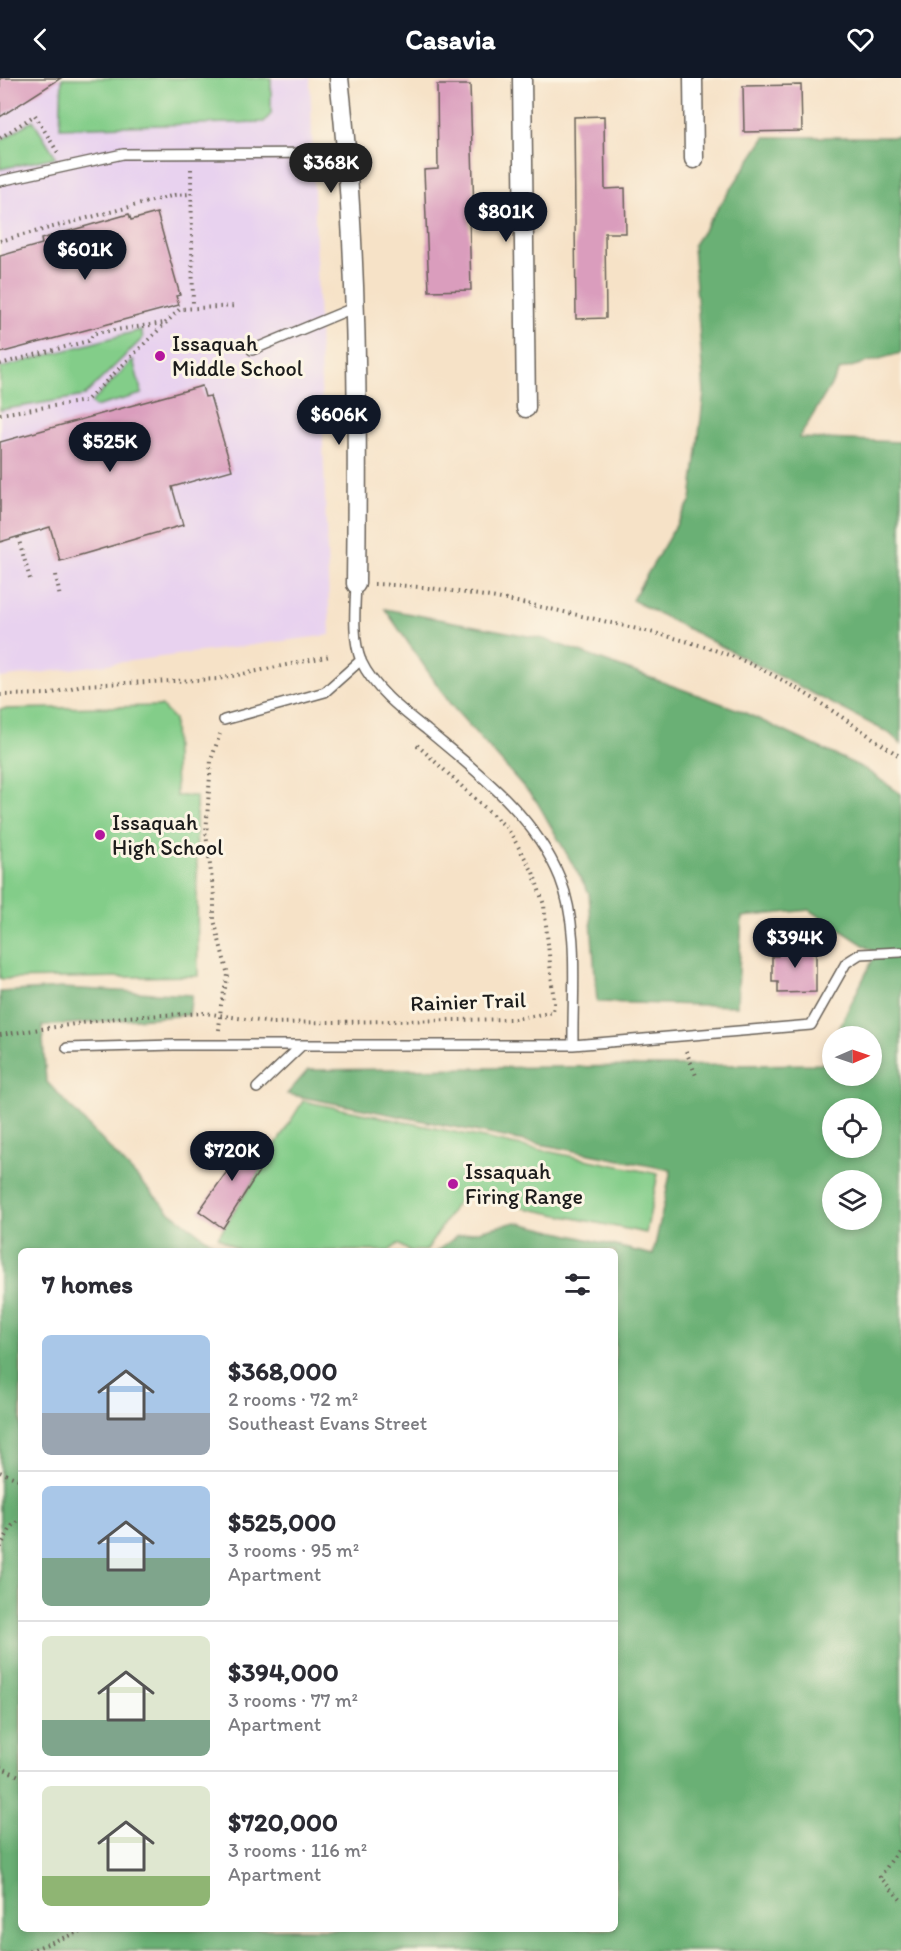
<!DOCTYPE html>
<meta charset="utf-8">
<style>
:root{--surface:#fff;--page:#f2f2f3;--text:#2b2b33;--muted:#7c7c81;--line:#e1e1e2;--accent:#111827}
body{margin:0;font-family:Itim,sans-serif;background:var(--page);color:var(--text);height:100vh;display:flex;flex-direction:column;font-size:22px;white-space:nowrap}
*{box-sizing:border-box;margin:0}
p{font-size:20px;color:var(--muted)}
.icon{flex:none;width:33px;height:33px;fill:none;stroke:currentColor;stroke-width:2;stroke-linecap:round;stroke-linejoin:round}
.map{position:relative;flex:1;overflow:hidden}
.panel{position:absolute;left:18px;top:1170px;width:600px;height:684px;display:flex;flex-direction:column;background:var(--surface);border-radius:9px;box-shadow:0 3px 9px #0003}
.panel>*{flex:none}
.needle{width:39px;rotate:88deg}
.tools{position:absolute;left:822px;top:948px;display:grid;gap:12px}
.tools a{display:grid;place-items:center;width:60px;height:60px;border-radius:50%;background:var(--surface);box-shadow:0 3px 9px #0003;font-size:30px}
.price{position:absolute;translate:-50% -51px;padding:0 14px;border-radius:21px;background:var(--accent);color:#fff;font-size:20px;line-height:39px;filter:drop-shadow(0 2px 3px #0008)}
.price::after{content:'';position:absolute;left:50%;top:36px;width:18px;height:14px;margin-left:-9px;background:inherit;clip-path:polygon(0 0,100% 0,50% 100%)}
.price.active{background:#222;color:#fff}
ul{padding:0;list-style:none}
li{display:flex;align-items:center;gap:18px;height:150px;padding:0 24px}
li+li{border-top:2px solid var(--line)}
li span{display:grid;place-items:center;flex:none;width:168px;height:120px;border-radius:9px;color:#555}
li>.icon{margin-inline-start:auto}
span .icon{width:72px;height:72px;fill:#fffc;stroke-width:1}
li b{font-size:26px}
h2{display:flex;justify-content:space-between;align-items:center;height:72px;padding:0 24px;font-size:26px}
header{display:flex;justify-content:space-between;align-items:center;height:78px;padding:0 24px;background:var(--accent);color:#fff;font-size:27px;font-weight:700}
.map>svg:first-child{display:block}
.built{fill:#e8d2ef}
.green{fill:#83cd89;stroke:#507452;stroke-width:1.5}
.forest{fill:#6ab075;stroke:#436648;stroke-width:1.5;fill-rule:evenodd}
.building{fill:#da9dbd}
.lines{fill:none;stroke-linecap:round;stroke-linejoin:round}
.service-casing{stroke:#686158;stroke-width:12}
.minor-casing{stroke:#686158;stroke-width:21}
.path{stroke:#686158;stroke-width:4;stroke-dasharray:1.5 4.5;stroke-linecap:butt}
.service{stroke:#fff;stroke-width:9}
.minor{stroke:#fff;stroke-width:18}
.poi-dot{fill:#b5179e;stroke:#fcf5e5;stroke-width:2}
.labels{text-anchor:middle;stroke-width:6;stroke-linejoin:round;paint-order:stroke}
.poi-label{font-size:22px;fill:#1c1c1c;stroke:#fcf5e5;text-anchor:start}
.street-label{font-size:22px;fill:#1c1c1c;stroke:#fcf5e5}
</style>
<header><svg class="icon" aria-label="back" viewBox="0 0 24 24"><path d="M15 5l-7 7 7 7"/></svg>Casavia<svg class="icon" aria-label="heart" viewBox="0 0 24 24"><path d="M12 20l-8-8c-3-5 5-10 8-4 3-6 11-1 8 4z"/></svg></header>
<div class="map">
<svg width="901" height="1873" viewBox="0 0 901 1873">
<rect width="100%" height="100%" fill="#fcf5e5"/>
<filter id="ink" filterUnits="userSpaceOnUse"><feTurbulence type="fractalNoise" baseFrequency=".0167" numOctaves="2"/><feDisplacementMap in="SourceGraphic" scale="12" xChannelSelector="R" yChannelSelector="G"/><feConvolveMatrix kernelMatrix="1 2 1 2 8 2 1 2 1" color-interpolation-filters="sRGB"/></filter>
<filter id="wash" filterUnits="userSpaceOnUse"><feTurbulence type="fractalNoise" baseFrequency=".008" numOctaves="4" result="noise"/><feDisplacementMap in="SourceGraphic" scale="24" xChannelSelector="R" yChannelSelector="G"/><feGaussianBlur stdDeviation="1.35" result="paint"/><feColorMatrix in="noise" values="0 0 0 0 0 0 0 0 0 0 0 0 0 0 0 0 0 1.4 0 .05"/><feComposite in="paint" operator="in"/></filter>
<g filter="url(#wash)">
<rect width="100%" height="100%" fill="#f6e2c7"/>
<path class="built" d="M 0,0 L 310,0 L 330,557 L 0,600 Z"/>
<path class="green" d="M 62,0 L 271,0 L 271,36 L 264,44 L 60,50 Z
M 33,42 L 56,79 L 0,91 L 0,63 Z
M 141,252 L 143,260 L 84,318 L 0,332 L 0,290 Z
M 133,282 L 142,316 L 95,329 L 91,325 Z
M 161,628 L 174,641 L 176,718 L 196,718 L 198,898 L 0,901 L 0,631 Z
M 303,1023 L 658,1096 L 646,1155 L 462,1117 L 426,1173 L 409,1173 L 398,1166 L 389,1173 L 240,1173 L 218,1159 Z"/>
<path class="forest" d="M 765,59 L 901,59 L 901,275 L 840,292 L 799,360 L 901,364 L 901,666 L 889,655 L 632,522 L 691,422 L 704,315 L 693,168 Z
M 385,531 L 544,561 L 739,632 L 863,690 L 901,716 L 901,1873 L 0,1873 L 0,914 L 62,910 L 192,917 L 189,937 L 42,948 L 46,1003 L 169,1133 L 223,1173 L 21,1173 L 21,1851 L 615,1851 L 615,1173 L 437,1173 L 457,1158 L 516,1144 L 653,1177 L 671,1092 L 287,1016 L 308,992 L 822,986 L 832,965 L 832,998 L 872,998 L 872,958 L 835,958 L 876,875 L 810,832 L 742,839 L 737,928 L 597,924 L 589,815 L 537,724 L 451,627 ZM 832,1030 L 872,1030 L 872,1070 L 832,1070 ZM 832,1102 L 872,1102 L 872,1142 L 832,1142 Z"/>
<g id="blocks">
<path class="building" d="M 0,0 L 61,0 L 0,39 Z
M 437,7 L 470,7 L 474,134 L 469,134 L 471,212 L 429,213 L 424,92 L 438,91 Z
M 801,7 L 802,53 L 744,54 L 743,8 Z
M 604,38 L 605,111 L 625,110 L 626,155 L 605,155 L 606,240 L 576,241 L 574,39 Z
M 157,135 L 180,217 L 176,218 L 179,227 L 0,275 L 0,178 L 42,166 L 41,161 L 129,136 L 131,142 Z
M 202,308 L 205,319 L 210,318 L 232,392 L 172,409 L 183,447 L 60,483 L 50,449 L 0,464 L 0,364 Z
M 816,867 L 816,914 L 778,915 L 778,904 L 772,904 L 772,878 L 778,878 L 778,868 Z
M 230,1060 L 266,1082 L 223,1150 L 199,1133 L 231,1088 L 218,1079 Z"/>
</g>
</g>
<g filter="url(#ink)">
<use href="#blocks" fill-opacity="0" stroke="#686158" stroke-width="1.5"/>
<g class="lines">
<g class="service-casing">
<path id="service" d="M 0,103 L 123,76 L 347,75
M 252,272 L 353,230
M 356,506 C 355,530 352,560 361,583 C 374,611 403,633 427,652 C 477,694 534,736 560,800 C 580,850 572,914 573,967
M 224,642 L 325,614 L 361,582
M 67,970 L 174,967 L 573,967 L 811,947 L 846,885 L 860,876 L 901,874
M 257,1010 L 300,969"/>
</g>
<g class="minor-casing">
<path id="minor" d="M 339,0 C 358,167 358,337 356,506
M 522,0 L 526,330
M 693,0 L 694,81"/>
</g>
<path class="path" d="M 0,60 L 35,37 L 58,75
M 191,91 L 193,229
M 0,163 L 175,117 L 191,116
M 0,286 L 88,263 L 95,255 L 164,245
M 0,336 L 86,323 L 180,231 L 237,228
M 18,459 L 30,501
M 56,497 L 60,520
M 374,506 C 456,509 536,527 616,546 C 659,556 705,566 746,584 C 802,609 851,646 901,679
M 0,617 L 49,616 L 82,607 L 218,601 L 330,578
M 219,952 L 221,927 L 228,897 L 214,842 L 214,818 L 206,756 L 211,682 L 220,656
M 0,957 L 123,939 L 205,935 L 272,945 L 515,941 L 553,934 L 554,925 L 544,827 L 533,794 L 508,751 L 416,666
M 686,973 L 697,1000
M 0,1394 L 21,1402
M 0,1469 L 12,1448 L 21,1441
M 0,1689 L 21,1699
M 901,1768 L 880,1799 L 901,1822
M 29,1873 L 86,1851"/>
<use href="#service" class="service"/>
<use href="#minor" class="minor"/>
</g>
</g>
<g class="poi-dot">
<circle cx="160" cy="278" r="6"/>
<circle cx="100" cy="757" r="6"/>
<circle cx="453" cy="1106" r="6"/>
</g>
<g class="labels">
<g class="poi-label">
<text x="172" y="273">Issaquah<tspan x="172" dy="25">Middle School</tspan></text>
<text x="112" y="752">Issaquah<tspan x="112" dy="25">High School</tspan></text>
<text x="465" y="1101">Issaquah<tspan x="465" dy="25">Firing Range</tspan></text>
</g>
<g class="street-label">
<text transform="translate(468 923) rotate(-2)" y="8">Rainier Trail</text>
</g>
</g>
</svg>
<div class="tools">
<a><svg class="needle" viewBox="-14 -14 28 28"><path d="M0-13l5 13h-10z" fill="#e53935"/><path d="M0 13l5-13h-10z" fill="#7c7c81"/></svg></a>
<a><svg class="icon" aria-label="locate" viewBox="0 0 24 24"><circle cx="12" cy="12" r="6"/><path d="M12 2v4M12 18v4M2 12h4M18 12h4"/></svg></a>
<a><svg class="icon" aria-label="layers" viewBox="0 0 24 24"><path d="M12 4l9 5-9 5-9-5zM3 14l9 5 9-5"/></svg></a>
</div>
<b class="price active" style="left:331px;top:116px">$368K</b>
<b class="price" style="left:506px;top:165px">$801K</b>
<b class="price" style="left:85px;top:203px">$601K</b>
<b class="price" style="left:339px;top:368px">$606K</b>
<b class="price" style="left:110px;top:395px">$525K</b>
<b class="price" style="left:795px;top:891px">$394K</b>
<b class="price" style="left:232px;top:1104px">$720K</b>
<section class="panel">
<h2>7 homes<svg class="icon" aria-label="filters" viewBox="0 0 24 24"><path d="M4 7h16M4 17h16"/><circle cx="9" cy="7" r="2"/><circle cx="15" cy="17" r="2"/></svg></h2>
<ul>
<li><span style="background:linear-gradient(#a9c7e8 65%,#9aa5b1 0)"><svg class="icon" aria-label="home" viewBox="0 0 24 24"><path d="M3 11l9-7 9 7M6 9v11h12V9"/></svg></span><div><b>$368,000</b><p>2 rooms · 72 m²</p><p>Southeast Evans Street</p></div></li>
<li><span style="background:linear-gradient(#a9c7e8 60%,#7fa58c 0)"><svg class="icon" aria-label="home" viewBox="0 0 24 24"><path d="M3 11l9-7 9 7M6 9v11h12V9"/></svg></span><div><b>$525,000</b><p>3 rooms · 95 m²</p><p>Apartment</p></div></li>
<li><span style="background:linear-gradient(#dfe7d0 70%,#7fa58c 0)"><svg class="icon" aria-label="home" viewBox="0 0 24 24"><path d="M3 11l9-7 9 7M6 9v11h12V9"/></svg></span><div><b>$394,000</b><p>3 rooms · 77 m²</p><p>Apartment</p></div></li>
<li><span style="background:linear-gradient(#dfe7d0 75%,#8fb573 0)"><svg class="icon" aria-label="home" viewBox="0 0 24 24"><path d="M3 11l9-7 9 7M6 9v11h12V9"/></svg></span><div><b>$720,000</b><p>3 rooms · 116 m²</p><p>Apartment</p></div></li>
</ul>
</section>
</div>
